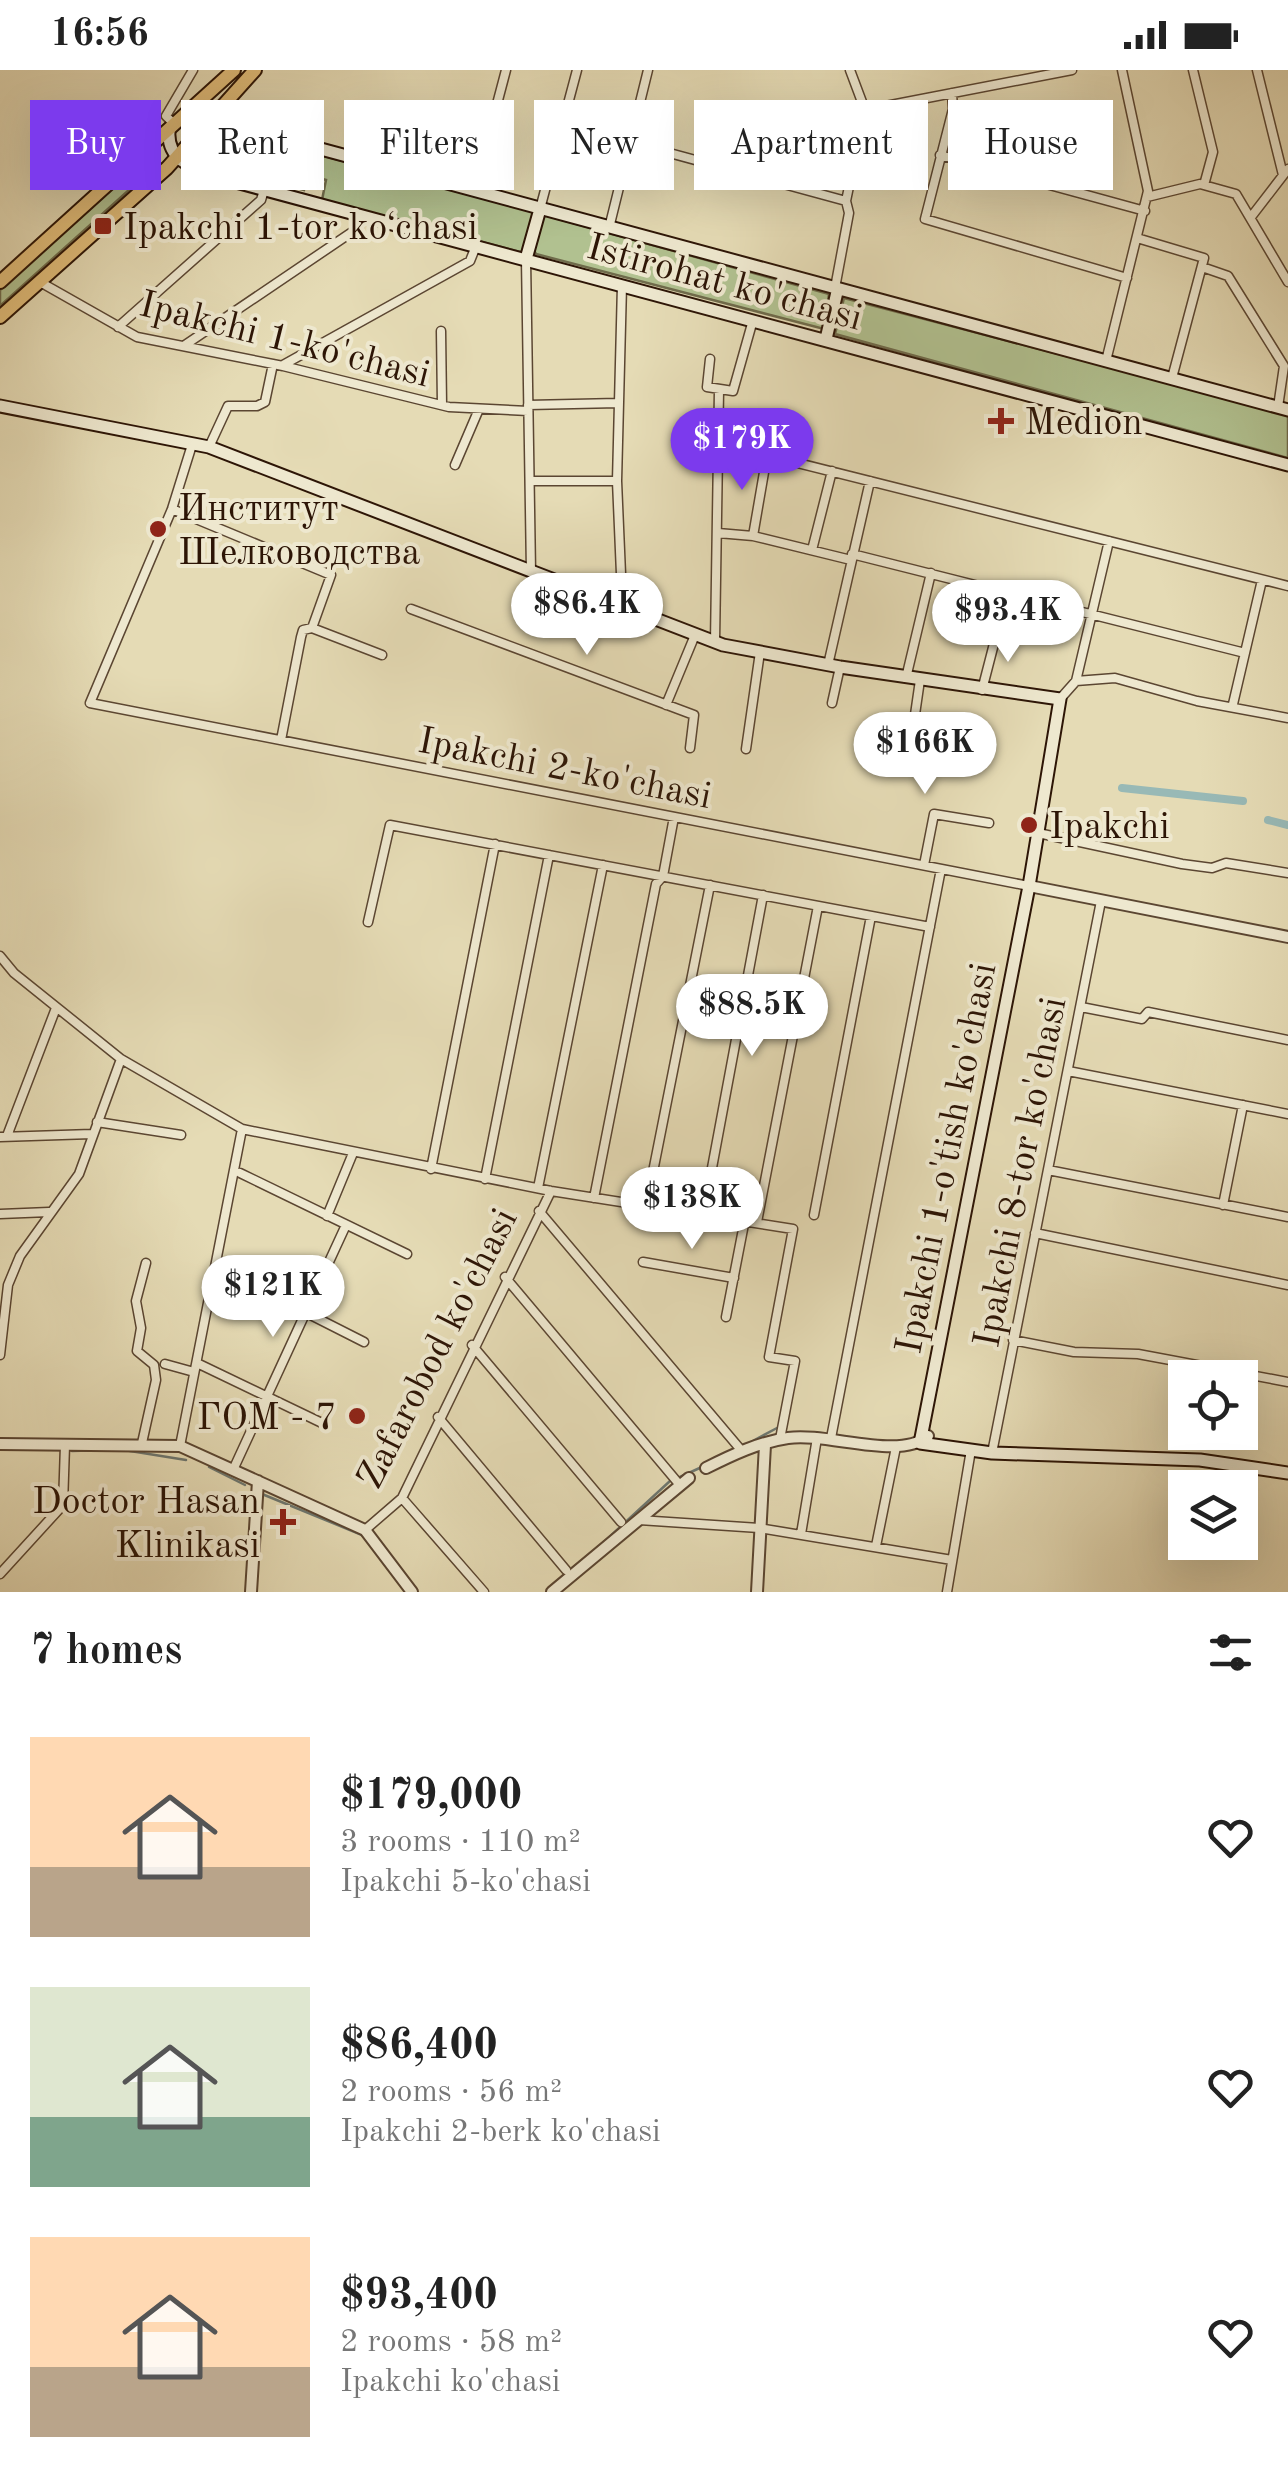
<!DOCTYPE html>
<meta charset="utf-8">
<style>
:root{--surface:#fff;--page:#f2f2f2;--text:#222;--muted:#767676;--accent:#7c3aed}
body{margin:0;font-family:"Old Standard TT",serif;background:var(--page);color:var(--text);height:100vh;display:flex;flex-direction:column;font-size:38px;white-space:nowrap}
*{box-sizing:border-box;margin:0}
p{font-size:32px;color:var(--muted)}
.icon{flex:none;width:55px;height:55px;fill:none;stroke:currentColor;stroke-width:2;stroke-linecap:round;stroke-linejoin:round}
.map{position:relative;height:1522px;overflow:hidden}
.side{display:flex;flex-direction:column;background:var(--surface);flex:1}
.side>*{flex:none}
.hud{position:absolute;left:30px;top:30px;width:1230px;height:90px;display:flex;gap:20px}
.tools{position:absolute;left:1168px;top:1290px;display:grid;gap:20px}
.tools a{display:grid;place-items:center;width:90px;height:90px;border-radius:0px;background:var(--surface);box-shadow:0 10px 40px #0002;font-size:50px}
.price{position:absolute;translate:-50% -85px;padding:0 22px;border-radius:35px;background:#fff;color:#222;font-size:32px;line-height:65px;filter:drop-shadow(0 2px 5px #0008)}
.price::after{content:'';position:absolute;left:50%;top:60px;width:30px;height:22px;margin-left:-15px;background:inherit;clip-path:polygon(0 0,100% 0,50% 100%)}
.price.selected{background:var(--accent);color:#fff}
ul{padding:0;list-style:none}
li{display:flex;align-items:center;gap:30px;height:250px;padding:0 30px}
li span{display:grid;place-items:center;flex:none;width:280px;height:200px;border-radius:0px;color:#555}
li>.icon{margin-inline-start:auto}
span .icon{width:120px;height:120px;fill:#fffc;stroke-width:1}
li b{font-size:42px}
h2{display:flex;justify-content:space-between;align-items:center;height:120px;padding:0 30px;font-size:42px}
.tag{padding:0 35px;border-radius:0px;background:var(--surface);box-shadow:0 10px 40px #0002;font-size:35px;line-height:90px}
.tag.selected{background:var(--accent);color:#fff}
.status{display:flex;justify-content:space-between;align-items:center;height:70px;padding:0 50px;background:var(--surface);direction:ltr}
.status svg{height:28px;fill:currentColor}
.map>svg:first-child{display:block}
.green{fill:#b1c190;stroke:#6f6b4b;stroke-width:2.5}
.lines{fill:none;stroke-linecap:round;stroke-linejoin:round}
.stream{stroke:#6d7770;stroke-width:2.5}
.canal{stroke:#98b9b6;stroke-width:8}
.minor-casing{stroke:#5b4632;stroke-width:11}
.tertiary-casing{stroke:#5b4632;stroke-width:14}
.secondary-casing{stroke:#2d1506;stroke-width:15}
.trunk-casing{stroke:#2d1506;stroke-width:16}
.minor{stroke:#eee8cf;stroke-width:8}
.tertiary{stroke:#eee8cf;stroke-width:10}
.secondary{stroke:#eee8cf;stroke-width:11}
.trunk{stroke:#e2be7a;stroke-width:12}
.poi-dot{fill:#8f2418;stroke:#eee8cf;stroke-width:4}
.labels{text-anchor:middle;stroke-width:8;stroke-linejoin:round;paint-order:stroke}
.poi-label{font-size:38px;fill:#2d1506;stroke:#eee8cf;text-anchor:start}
.street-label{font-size:38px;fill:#2d1506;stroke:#eee8cf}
</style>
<div class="status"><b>16:56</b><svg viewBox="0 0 49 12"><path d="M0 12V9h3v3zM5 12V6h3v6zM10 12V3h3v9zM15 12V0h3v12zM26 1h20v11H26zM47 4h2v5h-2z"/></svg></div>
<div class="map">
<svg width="1288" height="1522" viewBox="0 0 1288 1522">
<rect width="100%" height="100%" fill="#e5dbb5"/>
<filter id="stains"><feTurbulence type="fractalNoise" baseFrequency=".002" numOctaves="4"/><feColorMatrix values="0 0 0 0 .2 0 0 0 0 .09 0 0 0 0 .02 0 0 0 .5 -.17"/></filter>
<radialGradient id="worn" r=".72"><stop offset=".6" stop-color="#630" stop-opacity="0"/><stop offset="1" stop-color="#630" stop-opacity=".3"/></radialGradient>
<path class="green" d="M 811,33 L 835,37 L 826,83 L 803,78 Z
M 157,77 L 159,93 L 0,236 L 0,220 Z
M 286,82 L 307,87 L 309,82 L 534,142 L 524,183 L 322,130 L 326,110 L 308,105 L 304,120 L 278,113 Z
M 544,145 L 829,224 L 824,259 L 536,184 L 533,179 Z
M 844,228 L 1288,344 L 1288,388 L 835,264 Z"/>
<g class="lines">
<path class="stream" d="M 749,1373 L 777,1358
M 124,1380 L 186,1390
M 72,1381 L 106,1380
M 209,1397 L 245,1415
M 680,1407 L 704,1396
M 262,1424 L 362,1465 L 377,1483
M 593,1482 L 670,1411"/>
<path class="canal" d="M 1122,718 L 1243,731
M 1268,750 L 1288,755"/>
<g class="minor-casing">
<path id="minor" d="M 1193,0 L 1213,82 L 1204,115
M 1257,0 L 1283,105
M 952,23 L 953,39 L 925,149 L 1127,208
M 865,40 L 1072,0
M 175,55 L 166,46 L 193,0
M 629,72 L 846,131
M 940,85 L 1145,141
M 474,121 L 506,0
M 1147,127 L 1200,114 L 1236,124 L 1288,212
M 540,139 L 577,0
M 1251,147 L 1288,99
M 609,158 L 648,0
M 1137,168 L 1204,188 L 1172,308
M 526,189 L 531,502
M 1202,197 L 1228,206 L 1284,296 L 1278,337
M 40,212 L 137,267 L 283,296 L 449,337 L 528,341
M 835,218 L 849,143 L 846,131 L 865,40 L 850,0
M 118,257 L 261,130 L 264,120
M 441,261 L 442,335
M 185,275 L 358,158 L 362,147
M 710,289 L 707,317 L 733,321 L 753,250
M 1106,291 L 1148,121 L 1122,0
M 283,295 L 470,191 L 476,176
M 528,335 L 618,333
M 718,373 L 1288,516
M 209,377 L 228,336 L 257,336 L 265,332 L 273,294
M 191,378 L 172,439 L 90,633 L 1029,816
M 455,395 L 479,339
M 530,411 L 617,411
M 172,439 L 331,505 L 312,558 L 303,560 L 301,567 L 281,670
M 718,463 L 753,466 L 851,490
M 753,466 L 767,385
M 812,480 L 832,401
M 852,484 L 1245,583
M 612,533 L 621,504 L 617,411 L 622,215
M 411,539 L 694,645 L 690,678
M 312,558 L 382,585
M 715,572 L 719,320
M 828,595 L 870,411
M 906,608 L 931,503
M 920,610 L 910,679 L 957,687
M 1076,611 L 1115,608 L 1197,631 L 1288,648
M 982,620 L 997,562
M 1060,629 L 1076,611 L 1109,471
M 832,633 L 840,597
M 1233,634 L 1262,510
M 666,635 L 695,565
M 746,679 L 760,582
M 1038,763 L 1182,794 L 1212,798 L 1226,793 L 1288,803
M 924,795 L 934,744 L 989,753
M 368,852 L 390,755 L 930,857
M 0,886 L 14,903 L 121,989 L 242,1059 L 551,1121 L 793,1159 L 769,1287 L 795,1291 L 780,1369
M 1081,937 L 1142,949 L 1148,942 L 1288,970
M 1068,1001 L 1288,1044
M 97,1052 L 181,1065
M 7,1066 L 56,938
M 0,1067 L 92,1064
M 431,1099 L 495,774
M 1048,1100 L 1288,1147
M 240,1103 L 407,1184
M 485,1109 L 549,785
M 538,1118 L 603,795
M 594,1128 L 656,814 L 663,806 L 674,747
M 1223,1135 L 1243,1035
M 646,1137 L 710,815
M 539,1141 L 741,1380
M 0,1144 L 49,1142
M 814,1145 L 871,846
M 327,1146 L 353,1083
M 703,1146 L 763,825
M 757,1152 L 818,836
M 1035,1163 L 1288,1215
M 643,1192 L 734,1208
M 220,1199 L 364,1272
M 505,1207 L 679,1414
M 726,1247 L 744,1154
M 1013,1270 L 1074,1282 L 1138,1284 L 1288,1312
M 472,1275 L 621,1452
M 0,1285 L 8,1215 L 20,1186 L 79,1104 L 121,989
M 165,1294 L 194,1302
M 199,1294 L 324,1354
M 438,1347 L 566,1500
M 831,1368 L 941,799
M 142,1373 L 156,1310 L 154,1295 L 137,1281 L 141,1258 L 136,1231 L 146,1193
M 180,1376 L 242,1059
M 992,1383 L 1101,831
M 233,1400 L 346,1155
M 402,1428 L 484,1522
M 639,1450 L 759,1458 L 952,1490
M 365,1460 L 402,1428 L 551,1121
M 801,1464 L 817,1368
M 876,1476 L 896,1377
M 0,1504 L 63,1435 L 65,1375
M 947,1522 L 971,1380"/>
</g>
<g class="tertiary-casing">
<path id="tertiary" d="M 1029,816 L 1288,867
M 0,1374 L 180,1376 L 365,1460 L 412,1522
M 706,1398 C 732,1385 759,1372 788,1368 C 827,1362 899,1391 928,1366
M 251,1522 L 258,1411
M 552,1522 L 689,1408
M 757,1522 L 765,1375"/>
</g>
<g class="secondary-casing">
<path id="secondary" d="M 188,45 L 211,44 L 280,68 L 1288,340
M 169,62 C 167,93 198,99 221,108 L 1288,395
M 526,189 L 540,139
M 826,269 L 837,222
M 0,336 L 209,377 L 723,575 L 840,597 L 1060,629
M 1060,629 L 1029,816 L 920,1373 L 992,1383 L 1200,1390 L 1288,1403"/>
</g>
<g class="trunk-casing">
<path id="trunk" d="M 0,212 L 234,0
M 0,247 L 167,98 L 255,0"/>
</g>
<use href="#minor" class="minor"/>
<use href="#tertiary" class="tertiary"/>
<use href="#secondary" class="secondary"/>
<use href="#trunk" class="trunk"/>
</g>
<g class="poi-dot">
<rect x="93" y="146" width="20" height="20" rx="5"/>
<path d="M996 336h10v10h10v10h-10v10h-10v-10h-10v-10h10z"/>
<circle cx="158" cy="459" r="10"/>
<circle cx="1029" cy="755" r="10"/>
<circle cx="357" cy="1346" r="10"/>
<path d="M278 1437h10v10h10v10h-10v10h-10v-10h-10v-10h10z"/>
</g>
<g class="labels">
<g class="poi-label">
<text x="123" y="169">Ipakchi 1-tor koʻchasi</text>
<text x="1024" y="364">Medion</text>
<text x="178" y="450">Институт<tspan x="178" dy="44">Шелководства</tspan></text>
<text x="1049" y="768">Ipakchi</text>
<text x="337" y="1359" text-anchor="end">ГОМ - 7</text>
<text x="260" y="1443" text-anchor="end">Doctor Hasan<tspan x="260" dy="44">Klinikasi</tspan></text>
</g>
<g class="street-label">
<text transform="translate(725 211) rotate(15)" y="13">Istirohat ko'chasi</text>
<text transform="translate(285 268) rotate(14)" y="13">Ipakchi 1-ko'chasi</text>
<text transform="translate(565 697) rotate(11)" y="13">Ipakchi 2-ko'chasi</text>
<text transform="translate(945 1088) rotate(-79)" y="13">Ipakchi 1-o'tish ko'chasi</text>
<text transform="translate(1019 1102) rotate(-79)" y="13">Ipakchi 8-tor ko'chasi</text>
<text transform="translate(436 1278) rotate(-63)" y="13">Zafarobod ko'chasi</text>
</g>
</g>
<rect width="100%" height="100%" filter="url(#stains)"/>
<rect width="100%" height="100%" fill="url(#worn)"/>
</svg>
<div class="tools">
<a><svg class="icon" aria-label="locate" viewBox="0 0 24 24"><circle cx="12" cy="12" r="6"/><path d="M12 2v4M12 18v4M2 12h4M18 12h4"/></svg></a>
<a><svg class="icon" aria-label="layers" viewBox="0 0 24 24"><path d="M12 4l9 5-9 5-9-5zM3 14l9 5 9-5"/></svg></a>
</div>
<b class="price selected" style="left:742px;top:423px">$179K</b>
<b class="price" style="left:587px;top:588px">$86.4K</b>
<b class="price" style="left:1008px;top:595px">$93.4K</b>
<b class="price" style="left:925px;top:727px">$166K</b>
<b class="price" style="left:752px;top:989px">$88.5K</b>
<b class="price" style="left:692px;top:1182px">$138K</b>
<b class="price" style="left:273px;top:1270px">$121K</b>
<div class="hud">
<a class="tag selected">Buy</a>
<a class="tag">Rent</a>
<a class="tag">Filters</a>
<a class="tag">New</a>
<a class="tag">Apartment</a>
<a class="tag">House</a>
</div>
</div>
<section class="side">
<h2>7 homes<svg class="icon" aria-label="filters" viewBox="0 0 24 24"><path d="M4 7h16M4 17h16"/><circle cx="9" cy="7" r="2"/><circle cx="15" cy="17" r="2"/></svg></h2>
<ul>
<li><span style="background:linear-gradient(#ffd9b3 65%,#b9a48a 0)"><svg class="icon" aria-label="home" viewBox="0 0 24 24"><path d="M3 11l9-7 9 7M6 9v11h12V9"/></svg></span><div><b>$179,000</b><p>3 rooms · 110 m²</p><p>Ipakchi 5-ko'chasi</p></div><svg class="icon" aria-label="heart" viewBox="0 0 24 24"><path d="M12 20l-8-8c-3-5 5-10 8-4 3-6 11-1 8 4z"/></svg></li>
<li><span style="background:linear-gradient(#dfe7d0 65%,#7fa58c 0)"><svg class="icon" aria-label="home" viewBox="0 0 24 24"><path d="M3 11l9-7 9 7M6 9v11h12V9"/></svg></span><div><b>$86,400</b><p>2 rooms · 56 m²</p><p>Ipakchi 2-berk ko'chasi</p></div><svg class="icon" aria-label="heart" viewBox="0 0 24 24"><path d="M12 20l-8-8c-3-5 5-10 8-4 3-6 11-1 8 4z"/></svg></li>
<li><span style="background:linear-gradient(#ffd9b3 65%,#b9a48a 0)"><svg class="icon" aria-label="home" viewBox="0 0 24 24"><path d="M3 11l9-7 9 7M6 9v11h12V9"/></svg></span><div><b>$93,400</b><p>2 rooms · 58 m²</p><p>Ipakchi ko'chasi</p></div><svg class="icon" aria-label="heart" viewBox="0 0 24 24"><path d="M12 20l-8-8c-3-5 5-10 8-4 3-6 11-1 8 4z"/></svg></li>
</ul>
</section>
